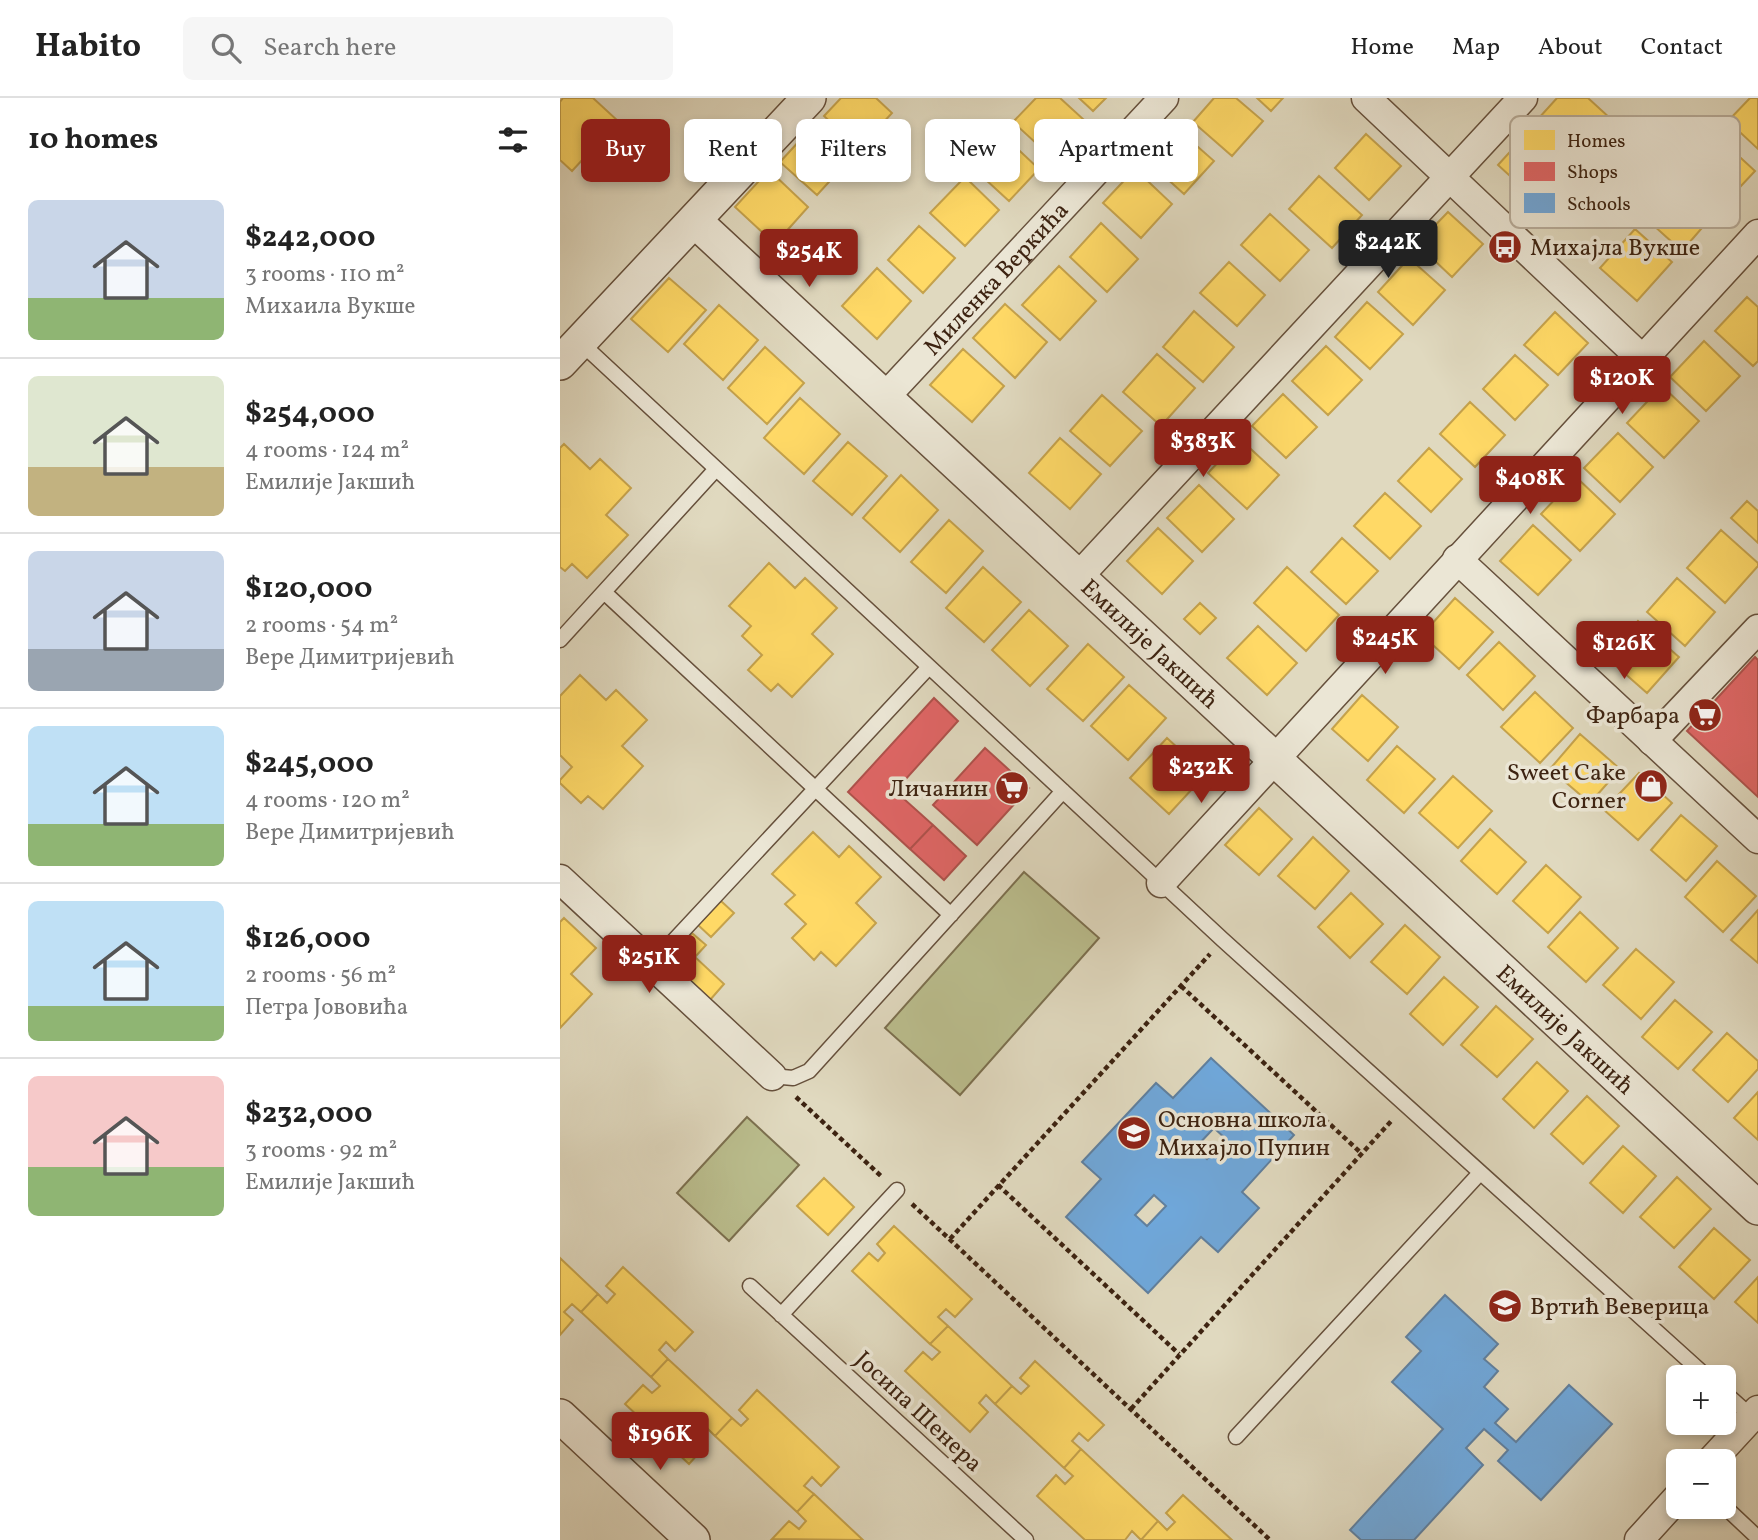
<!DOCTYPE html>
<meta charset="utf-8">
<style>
:root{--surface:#fff;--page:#f6f6f6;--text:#222;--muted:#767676;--line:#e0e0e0;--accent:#8f2418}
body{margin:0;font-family:Vollkorn,serif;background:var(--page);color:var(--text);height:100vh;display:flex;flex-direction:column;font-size:26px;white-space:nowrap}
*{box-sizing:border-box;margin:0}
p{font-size:23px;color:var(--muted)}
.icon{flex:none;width:38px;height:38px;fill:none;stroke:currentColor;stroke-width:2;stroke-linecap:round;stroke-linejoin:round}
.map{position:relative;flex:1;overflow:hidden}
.panel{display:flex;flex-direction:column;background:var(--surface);width:560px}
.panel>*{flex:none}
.banner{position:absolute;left:21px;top:21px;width:665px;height:63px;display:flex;gap:14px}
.tools{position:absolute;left:1106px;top:1267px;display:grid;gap:14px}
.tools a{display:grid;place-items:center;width:70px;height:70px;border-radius:10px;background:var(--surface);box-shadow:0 4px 10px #0003;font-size:35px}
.price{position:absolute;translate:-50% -60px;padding:0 16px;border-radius:7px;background:var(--accent);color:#fff;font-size:23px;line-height:46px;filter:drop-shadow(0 2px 4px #0008)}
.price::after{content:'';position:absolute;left:50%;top:42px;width:21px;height:16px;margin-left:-10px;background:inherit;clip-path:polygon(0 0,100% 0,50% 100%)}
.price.current{background:#222;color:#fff}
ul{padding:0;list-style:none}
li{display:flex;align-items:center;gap:21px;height:175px;padding:0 28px}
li+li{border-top:2px solid var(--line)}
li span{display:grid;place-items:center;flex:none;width:196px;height:140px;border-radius:10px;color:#555}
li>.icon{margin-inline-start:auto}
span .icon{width:84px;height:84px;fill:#fffc;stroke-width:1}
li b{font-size:30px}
h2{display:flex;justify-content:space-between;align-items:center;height:84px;padding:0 28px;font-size:30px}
.chip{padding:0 24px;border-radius:10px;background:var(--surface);box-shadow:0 4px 10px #0003;font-size:24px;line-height:63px}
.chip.current{background:var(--accent);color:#fff}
header{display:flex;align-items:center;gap:42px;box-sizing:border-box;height:98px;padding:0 35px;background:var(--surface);border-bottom:2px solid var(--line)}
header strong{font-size:33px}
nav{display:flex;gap:38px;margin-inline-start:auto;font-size:24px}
.search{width:490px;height:63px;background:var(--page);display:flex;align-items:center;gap:18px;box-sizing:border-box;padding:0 24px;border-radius:10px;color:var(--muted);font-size:26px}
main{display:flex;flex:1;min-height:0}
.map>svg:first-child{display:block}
.green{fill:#babd8d;stroke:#7c704f;stroke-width:2}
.homes{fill:#ffd966;stroke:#c5a24c;stroke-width:2}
.shops{fill:#e06666;stroke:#af524c;stroke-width:2}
.schools{fill:#6fa8dc;stroke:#60809f;stroke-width:2;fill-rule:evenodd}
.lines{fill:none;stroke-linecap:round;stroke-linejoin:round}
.service-casing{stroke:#66503c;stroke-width:17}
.minor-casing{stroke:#66503c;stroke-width:31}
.tertiary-casing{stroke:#66503c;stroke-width:36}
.path{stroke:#3d2311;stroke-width:4.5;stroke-dasharray:5 3.5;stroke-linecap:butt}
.service{stroke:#ebe6d5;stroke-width:14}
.minor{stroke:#ebe6d5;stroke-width:28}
.tertiary{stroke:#ebe6d5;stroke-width:33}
.labels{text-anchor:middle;stroke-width:7;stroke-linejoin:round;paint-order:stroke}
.poi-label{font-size:24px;fill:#3d2311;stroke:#ebe6d5;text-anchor:start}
.street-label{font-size:24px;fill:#3d2311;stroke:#ebe6d5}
.key{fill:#ebe6d5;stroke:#b7ac9a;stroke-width:2}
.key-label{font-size:19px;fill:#3d2311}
</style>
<header>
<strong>Habito</strong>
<div class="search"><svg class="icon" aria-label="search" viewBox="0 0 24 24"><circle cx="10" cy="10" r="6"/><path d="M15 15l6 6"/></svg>Search here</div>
<nav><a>Home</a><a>Map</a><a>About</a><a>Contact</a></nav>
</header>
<main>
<section class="panel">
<h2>10 homes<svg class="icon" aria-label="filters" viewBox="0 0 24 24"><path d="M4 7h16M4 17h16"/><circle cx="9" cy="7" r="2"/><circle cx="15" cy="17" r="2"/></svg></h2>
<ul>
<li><span style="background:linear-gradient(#c9d6e8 70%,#8fb573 0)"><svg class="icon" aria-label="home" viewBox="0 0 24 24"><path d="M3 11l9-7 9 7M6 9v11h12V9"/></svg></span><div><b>$242,000</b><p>3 rooms · 110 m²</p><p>Михаила Вукше</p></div></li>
<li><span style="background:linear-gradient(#dfe7d0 65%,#c2b280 0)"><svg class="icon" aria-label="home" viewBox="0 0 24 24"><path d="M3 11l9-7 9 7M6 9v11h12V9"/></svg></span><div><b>$254,000</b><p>4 rooms · 124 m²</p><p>Емилије Јакшић</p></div></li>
<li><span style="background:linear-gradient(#c9d6e8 70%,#9aa5b1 0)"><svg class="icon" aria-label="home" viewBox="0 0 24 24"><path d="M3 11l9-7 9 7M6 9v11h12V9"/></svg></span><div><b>$120,000</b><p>2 rooms · 54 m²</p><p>Вере Димитријевић</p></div></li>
<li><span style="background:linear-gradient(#bfe0f5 70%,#8fb573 0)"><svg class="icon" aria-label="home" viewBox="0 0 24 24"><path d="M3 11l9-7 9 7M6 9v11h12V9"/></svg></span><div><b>$245,000</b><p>4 rooms · 120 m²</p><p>Вере Димитријевић</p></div></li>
<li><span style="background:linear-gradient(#bfe0f5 75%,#8fb573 0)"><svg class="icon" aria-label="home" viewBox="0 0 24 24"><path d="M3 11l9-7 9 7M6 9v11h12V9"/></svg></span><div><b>$126,000</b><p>2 rooms · 56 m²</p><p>Петра Јововића</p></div></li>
<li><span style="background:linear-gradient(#f6c9c9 65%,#8fb573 0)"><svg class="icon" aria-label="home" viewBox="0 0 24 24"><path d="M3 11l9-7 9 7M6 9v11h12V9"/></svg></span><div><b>$232,000</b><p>3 rooms · 92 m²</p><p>Емилије Јакшић</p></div></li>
</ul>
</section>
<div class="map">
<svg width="1198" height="1442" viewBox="0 0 1198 1442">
<rect width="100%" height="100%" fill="#e0d9bf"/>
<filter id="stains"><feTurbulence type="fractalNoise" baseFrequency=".00286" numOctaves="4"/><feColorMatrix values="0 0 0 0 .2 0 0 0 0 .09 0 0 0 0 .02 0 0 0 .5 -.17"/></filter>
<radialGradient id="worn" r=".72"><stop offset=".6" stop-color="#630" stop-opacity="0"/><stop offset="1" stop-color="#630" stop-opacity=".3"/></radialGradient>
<path class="green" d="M 464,774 L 539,840 L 400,997 L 325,930 Z
M 187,1019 L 239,1067 L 169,1143 L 117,1095 Z"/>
<path class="homes" d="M 3,0 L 33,0 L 58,23 L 12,73 L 0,62 L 0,4 Z
M 281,0 L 316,0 L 332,15 L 299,51 L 264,18 Z
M 476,0 L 500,0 L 523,21 L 489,57 L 453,24 Z
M 519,0 L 546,0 L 533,13 Z
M 654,0 L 676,0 L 703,23 L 672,58 L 633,24 Z
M 697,0 L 723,0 L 711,13 Z
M 997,0 L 1028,0 L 1051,21 L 1019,57 L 978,21 Z
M 1190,0 L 1198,0 L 1198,51 L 1168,23 Z
M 612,26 L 654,63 L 624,96 L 583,59 Z
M 253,28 L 290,61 L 257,97 L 220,64 Z
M 969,33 L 1006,67 L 975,101 L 938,67 Z
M 806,36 L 841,68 L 809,102 L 775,70 Z
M 444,38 L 479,71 L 449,103 L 413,70 Z
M 1157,38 L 1195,73 L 1165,105 L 1128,70 Z
M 575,71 L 612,106 L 581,140 L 543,105 Z
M 209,72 L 248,109 L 215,146 L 175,109 Z
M 759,78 L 802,117 L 772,150 L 729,111 Z
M 405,79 L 439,112 L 405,148 L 370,115 Z
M 1115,81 L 1154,116 L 1122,153 L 1083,118 Z
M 888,114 L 923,146 L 892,179 L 857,146 Z
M 710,116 L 749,152 L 720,183 L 681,147 Z
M 541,125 L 578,161 L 547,194 L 510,159 Z
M 359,128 L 395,160 L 363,195 L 328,162 Z
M 1075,131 L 1112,164 L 1077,203 L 1040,170 Z
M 849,160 L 885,192 L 853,227 L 818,194 Z
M 669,164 L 705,197 L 677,228 L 640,195 Z
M 499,168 L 536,203 L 500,242 L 462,207 Z
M 317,170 L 351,203 L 317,241 L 282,208 Z
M 109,180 L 146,212 L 108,254 L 71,221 Z
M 1187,199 L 1198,209 L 1198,263 L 1193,268 L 1155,233 Z
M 807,204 L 843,236 L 810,271 L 775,239 Z
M 445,206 L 487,244 L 455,280 L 413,240 Z
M 159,207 L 198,242 L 163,282 L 124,246 Z
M 634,213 L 674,249 L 643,284 L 603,249 Z
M 995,214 L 1028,245 L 998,277 L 964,247 Z
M 1144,243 L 1180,278 L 1146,313 L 1110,279 Z
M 766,248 L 802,282 L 768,317 L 732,283 Z
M 205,249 L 244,285 L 207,326 L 168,290 Z
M 403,251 L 444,288 L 412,324 L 370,287 Z
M 597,256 L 635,290 L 601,328 L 563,294 Z
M 955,257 L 988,287 L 955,322 L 923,291 Z
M 1102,288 L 1139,323 L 1104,360 L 1067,325 Z
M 723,296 L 757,329 L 726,360 L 692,328 Z
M 542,297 L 582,333 L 550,368 L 510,333 Z
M 240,300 L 280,336 L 244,376 L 204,340 Z
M 910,304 L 945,337 L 915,369 L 880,336 Z
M 1058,335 L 1093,369 L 1060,404 L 1024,370 Z
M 500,340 L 541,376 L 510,411 L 469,375 Z
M 680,341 L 719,377 L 687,411 L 648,375 Z
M 288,344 L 327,378 L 292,417 L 253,383 Z
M 4,346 L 30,371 L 40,361 L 71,390 L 46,417 L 68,437 L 27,480 L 12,466 L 5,473 L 0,469 L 0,350 Z
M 869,350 L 902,381 L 871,414 L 838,383 Z
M 341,377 L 378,412 L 340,454 L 303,420 Z
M 1016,379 L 1055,416 L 1020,453 L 981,416 Z
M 639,387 L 674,421 L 642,454 L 607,420 Z
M 825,395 L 861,428 L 830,461 L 794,428 Z
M 1187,403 L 1198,413 L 1198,445 L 1171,420 Z
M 389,422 L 423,453 L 386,495 L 351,464 Z
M 973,427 L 1011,462 L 978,497 L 940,463 Z
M 598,430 L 633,463 L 602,496 L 567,463 Z
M 1161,432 L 1198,465 L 1198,468 L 1165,505 L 1127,470 Z
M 782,440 L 818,473 L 786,506 L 751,474 Z
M 209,465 L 235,490 L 245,480 L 277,510 L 252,536 L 273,556 L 232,599 L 218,586 L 211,593 L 188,572 L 202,557 L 182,538 L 191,528 L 169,508 Z
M 423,469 L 461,504 L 424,544 L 386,510 Z
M 727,469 L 779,517 L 746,553 L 694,505 Z
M 1117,480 L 1155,514 L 1125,548 L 1087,514 Z
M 895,500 L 933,534 L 899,571 L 862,537 Z
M 640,505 L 656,520 L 640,536 L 624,521 Z
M 469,512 L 508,548 L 470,588 L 432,552 Z
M 1078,523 L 1119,559 L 1087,595 L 1046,559 Z
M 698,528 L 737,565 L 707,597 L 667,560 Z
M 939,544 L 975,578 L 943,612 L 907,577 Z
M 528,546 L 564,579 L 523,623 L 487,591 Z
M 20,577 L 46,602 L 56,592 L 87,622 L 62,648 L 83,668 L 43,711 L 28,698 L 21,705 L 0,685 L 0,682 L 12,669 L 0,657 L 0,598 Z
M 569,587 L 606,620 L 568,662 L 531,628 Z
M 975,594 L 1013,630 L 980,665 L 941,629 Z
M 802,597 L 838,629 L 808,663 L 772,631 Z
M 1020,636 L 1060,671 L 1030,705 L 990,671 Z
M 607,640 L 646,676 L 609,716 L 570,680 Z
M 837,648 L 875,681 L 844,715 L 807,682 Z
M 1079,675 L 1112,705 L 1078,742 L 1044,712 Z
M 893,678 L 932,713 L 898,750 L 859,715 Z
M 699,710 L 732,741 L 699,777 L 665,747 Z
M 1121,717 L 1157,748 L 1126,783 L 1091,752 Z
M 930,731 L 966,764 L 937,796 L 901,763 Z
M 253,734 L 279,759 L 289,748 L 321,779 L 296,805 L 316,825 L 276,868 L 261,854 L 254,862 L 232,840 L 246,826 L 225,806 L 235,797 L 212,776 Z
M 753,739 L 789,773 L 755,811 L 718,778 Z
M 1157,763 L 1196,798 L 1163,834 L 1125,799 Z
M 986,767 L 1021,799 L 988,835 L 953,803 Z
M 791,795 L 823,826 L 790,860 L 758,829 Z
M 161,803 L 174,815 L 151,839 L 138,827 Z
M 1198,812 L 1198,865 L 1171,842 Z
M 1020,814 L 1058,850 L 1026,884 L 988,849 Z
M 4,820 L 36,850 L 11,876 L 32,896 L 0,930 L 0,824 Z
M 845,827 L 880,859 L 847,896 L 811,864 Z
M 132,835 L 146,847 L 135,859 L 164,886 L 150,902 L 107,862 Z
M 1076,851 L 1114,884 L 1081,921 L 1043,887 Z
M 884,879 L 918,909 L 883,947 L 850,916 Z
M 1115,902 L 1152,934 L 1118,971 L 1082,939 Z
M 936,908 L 973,941 L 937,979 L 901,947 Z
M 1167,935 L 1198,963 L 1198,971 L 1168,1004 L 1133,972 Z
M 977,964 L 1008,993 L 974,1030 L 943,1001 Z
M 1198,994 L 1198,1042 L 1174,1020 Z
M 1027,998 L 1059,1028 L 1023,1066 L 991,1036 Z
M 1063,1048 L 1096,1078 L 1063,1115 L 1030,1085 Z
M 1117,1079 L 1151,1111 L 1114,1150 L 1080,1119 Z
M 264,1080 L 294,1109 L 268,1137 L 237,1108 Z
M 334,1128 L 412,1201 L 395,1219 L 386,1211 L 378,1219 L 388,1228 L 370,1246 L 292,1173 L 309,1155 L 318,1163 L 325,1155 L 317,1146 Z
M 1154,1130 L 1190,1162 L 1154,1201 L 1119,1169 Z
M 0,1160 L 38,1196 L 21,1214 L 12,1206 L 4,1214 L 13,1222 L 0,1237 Z
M 63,1169 L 133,1234 L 115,1253 L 106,1244 L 99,1252 L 108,1261 L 91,1279 L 21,1214 L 38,1196 L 47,1205 L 55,1196 L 46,1188 Z
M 1198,1179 L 1198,1225 L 1175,1204 Z
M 388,1228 L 452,1288 L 435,1306 L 426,1297 L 419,1305 L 428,1314 L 410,1334 L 345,1273 L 363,1254 L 372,1262 L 380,1254 L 370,1246 Z
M 108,1261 L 172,1320 L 155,1338 L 146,1329 L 138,1338 L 147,1346 L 129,1366 L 65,1306 L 83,1287 L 92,1295 L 100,1288 L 91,1279 Z
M 475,1263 L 544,1327 L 528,1343 L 519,1335 L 512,1343 L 521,1351 L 504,1370 L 435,1306 L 452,1288 L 461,1296 L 469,1288 L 460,1280 Z
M 197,1292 L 279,1369 L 261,1388 L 252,1379 L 244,1388 L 254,1396 L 237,1414 L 155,1338 L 172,1320 L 181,1328 L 188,1321 L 179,1312 Z
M 521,1351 L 598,1423 L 581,1442 L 572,1433 L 565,1442 L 525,1442 L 477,1398 L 496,1377 L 505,1386 L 513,1378 L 504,1370 Z
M 254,1396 L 303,1442 L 212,1441 L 229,1423 L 239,1431 L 246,1423 L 237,1414 Z
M 623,1397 L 672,1442 L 581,1442 L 598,1423 L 607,1432 L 615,1424 L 606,1415 Z"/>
<path class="shops" d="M 1195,559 L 1198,562 L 1198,699 L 1127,633 Z
M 374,600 L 398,623 L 335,693 L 373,727 L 350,751 L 288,694 Z
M 425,650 L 469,690 L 417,747 L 373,707 Z
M 373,727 L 406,758 L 384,782 L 350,751 Z"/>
<path class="schools" d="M 651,960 L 734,1037 L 682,1094 L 699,1110 L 658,1154 L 641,1139 L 588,1195 L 506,1119 L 541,1081 L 522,1064 L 596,985 L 613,1000 ZM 654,1030 L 666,1041 L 647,1061 L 635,1050 ZM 594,1097 L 606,1108 L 587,1128 L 575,1117 Z
M 885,1197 L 938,1246 L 924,1261 L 938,1273 L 924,1289 L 948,1311 L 935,1325 L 956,1344 L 1009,1287 L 1052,1326 L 981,1402 L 938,1363 L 948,1352 L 924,1331 L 906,1350 L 923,1367 L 854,1442 L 801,1442 L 790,1432 L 883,1331 L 832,1284 L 861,1253 L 846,1239 Z"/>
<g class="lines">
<g class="service-casing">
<path id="service" d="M 20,244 L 663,842 L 1147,1279
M 44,494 L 391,817
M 0,542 L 156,371
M 92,866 L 368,570
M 212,978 L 233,980 L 249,973 L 503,693
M 190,1188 L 466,1442
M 221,1217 L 337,1092
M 1164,1294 L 1194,1321
M 676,1339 L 920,1075
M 1164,1408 L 1198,1440"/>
</g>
<g class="minor-casing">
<g id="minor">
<path d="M 806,0 L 1082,261"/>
<path id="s1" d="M 326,298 L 604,0"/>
<path d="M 897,461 L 1198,741"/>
<path d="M 519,478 L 963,0"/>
<path d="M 1092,643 L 1198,531"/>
<path d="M 0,781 L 212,978"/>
<path d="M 601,785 C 801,570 998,351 1198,136"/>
<path d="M 1151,1363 L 1198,1312"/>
<path d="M 1079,1442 L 1118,1399"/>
</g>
</g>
<g class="tertiary-casing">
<g id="tertiary">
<path id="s2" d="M 135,123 L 1198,1110"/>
<path d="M 0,265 L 249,0"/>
<path d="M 0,1318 L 133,1442"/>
</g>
</g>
<path class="path" d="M 621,888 L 801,1055
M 236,999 L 322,1079
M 438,1087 L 619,1256
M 352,1106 L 710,1442
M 390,1141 L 650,856
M 571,1311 L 833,1021"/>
<use href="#service" class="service"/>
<use href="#minor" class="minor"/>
<use href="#tertiary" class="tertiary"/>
</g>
<defs>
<g id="bus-disc" transform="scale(1.75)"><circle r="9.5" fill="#8f2418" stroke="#ebe6d5"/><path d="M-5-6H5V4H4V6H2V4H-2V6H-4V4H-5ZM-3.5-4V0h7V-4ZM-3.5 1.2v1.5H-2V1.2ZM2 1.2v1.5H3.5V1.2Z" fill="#fff"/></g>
<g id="supermarket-disc" transform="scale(1.75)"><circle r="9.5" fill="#8f2418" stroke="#ebe6d5"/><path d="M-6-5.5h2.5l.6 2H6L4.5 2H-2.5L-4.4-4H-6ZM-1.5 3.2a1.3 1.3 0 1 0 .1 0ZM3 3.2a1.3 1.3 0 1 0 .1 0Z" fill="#fff"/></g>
<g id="shop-disc" transform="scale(1.75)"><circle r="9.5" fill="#8f2418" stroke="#ebe6d5"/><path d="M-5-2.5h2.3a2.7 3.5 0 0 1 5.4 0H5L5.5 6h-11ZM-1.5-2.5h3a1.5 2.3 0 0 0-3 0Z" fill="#fff"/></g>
<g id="school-disc" transform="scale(1.75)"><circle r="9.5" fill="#8f2418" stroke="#ebe6d5"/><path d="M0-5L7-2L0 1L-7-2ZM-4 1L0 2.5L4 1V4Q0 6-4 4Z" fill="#fff"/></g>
</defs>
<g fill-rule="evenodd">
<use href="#bus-disc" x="945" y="149"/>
<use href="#supermarket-disc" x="1145" y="617"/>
<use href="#shop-disc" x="1091" y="688"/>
<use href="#supermarket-disc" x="452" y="690"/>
<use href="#school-disc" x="574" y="1035"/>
<use href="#school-disc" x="945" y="1208"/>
</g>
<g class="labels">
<g class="poi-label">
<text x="970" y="157">Михајла Вукше</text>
<text x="1120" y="625" text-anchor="end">Фарбара</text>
<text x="1066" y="682" text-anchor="end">Sweet Cake<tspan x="1066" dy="28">Corner</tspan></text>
<text x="428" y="698" text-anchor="end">Личанин</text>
<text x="598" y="1029">Основна школа<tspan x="598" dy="28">Михајло Пупин</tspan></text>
<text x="970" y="1216">Вртић Веверица</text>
</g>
<g class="street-label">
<text dy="8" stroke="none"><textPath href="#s1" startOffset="161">Миленка Веркића</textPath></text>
<text dy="8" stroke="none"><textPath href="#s2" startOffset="621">Емилије Јакшић</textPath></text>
<text dy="8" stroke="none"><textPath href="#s2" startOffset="1188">Емилије Јакшић</textPath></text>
<text transform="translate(359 1313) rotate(43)" y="8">Јосипа Шенера</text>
</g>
</g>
<rect x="950" y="18" width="230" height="112" rx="10" class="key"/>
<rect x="964" y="32" width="31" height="20" fill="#ffd966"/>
<rect x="964" y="64" width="31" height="19" fill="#e06666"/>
<rect x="964" y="95" width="31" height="20" fill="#6fa8dc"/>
<g class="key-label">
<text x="1007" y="49">Homes</text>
<text x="1007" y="80">Shops</text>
<text x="1007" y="112">Schools</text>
</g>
<rect width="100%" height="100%" filter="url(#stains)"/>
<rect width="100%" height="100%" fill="url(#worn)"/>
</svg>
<div class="tools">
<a>+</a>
<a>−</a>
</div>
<b class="price current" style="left:828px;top:182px">$242K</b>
<b class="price" style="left:249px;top:191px">$254K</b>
<b class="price" style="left:1062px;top:318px">$120K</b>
<b class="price" style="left:643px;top:381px">$383K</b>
<b class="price" style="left:970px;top:418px">$408K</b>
<b class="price" style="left:825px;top:578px">$245K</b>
<b class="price" style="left:1064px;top:583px">$126K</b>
<b class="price" style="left:641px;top:707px">$232K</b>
<b class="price" style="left:89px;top:897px">$251K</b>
<b class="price" style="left:100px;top:1374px">$196K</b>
<div class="banner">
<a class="chip current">Buy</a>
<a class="chip">Rent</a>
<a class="chip">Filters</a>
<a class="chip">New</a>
<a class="chip">Apartment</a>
</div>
</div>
</main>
